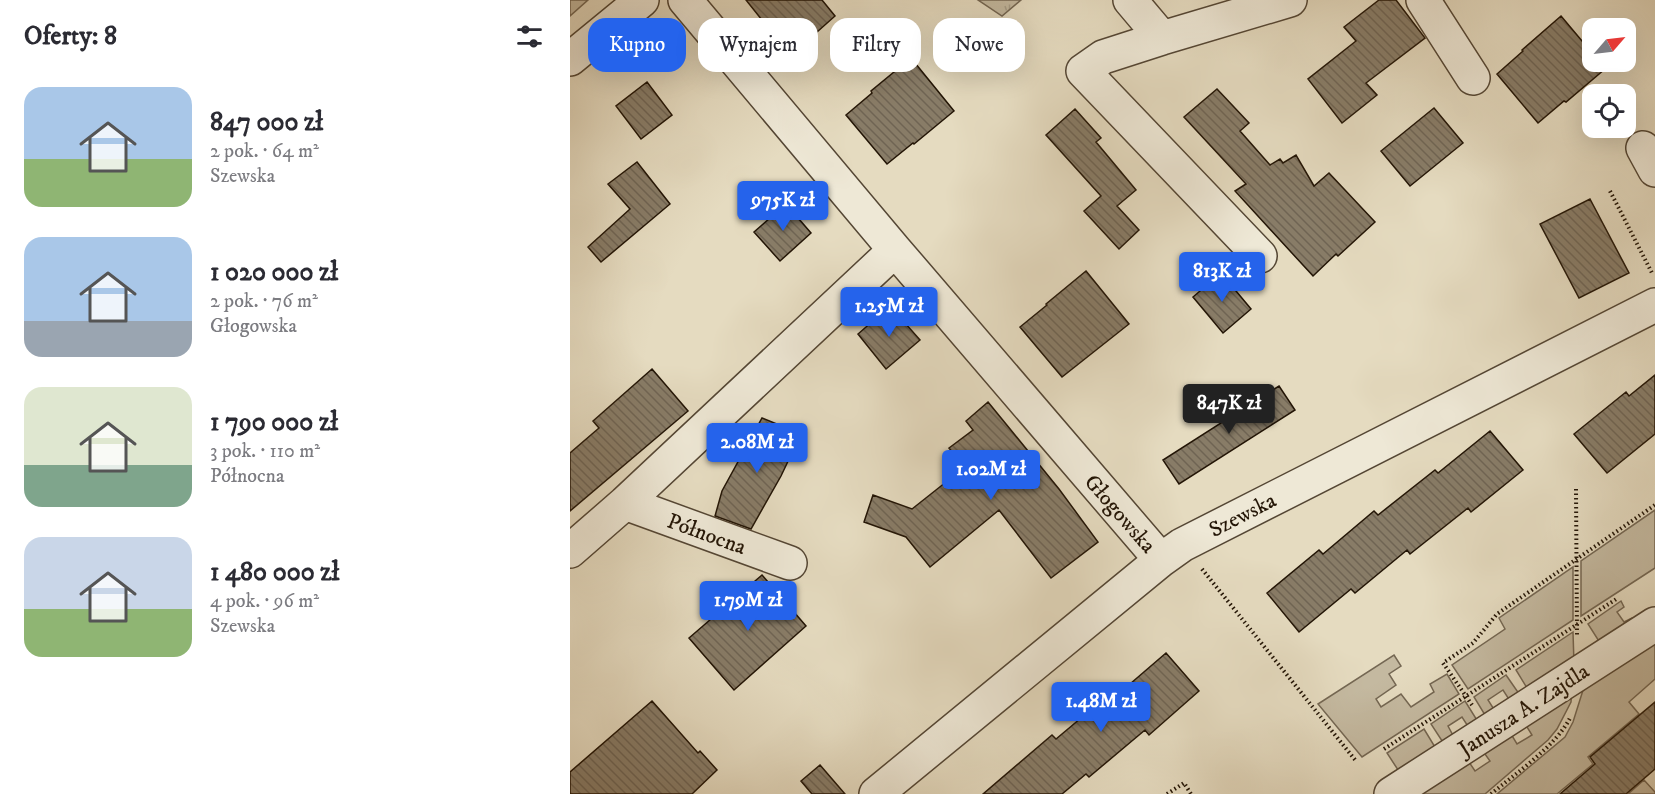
<!DOCTYPE html>
<html lang="pl">
<meta charset="utf-8">
<style>
:root{--surface:#fff;--page:#f7f7f7;--text:#2b2b33;--muted:#7c7c81;--accent:#2563eb}
body{margin:0;font-family:"IM FELL DW Pica",serif;background:var(--page);color:var(--text);height:100vh;display:flex;flex-direction:column;font-size:22px;white-space:nowrap}
*{box-sizing:border-box;margin:0}
p{font-size:20px;color:var(--muted)}
.icon{flex:none;width:33px;height:33px;fill:none;stroke:currentColor;stroke-width:2;stroke-linecap:round;stroke-linejoin:round}
.map{position:relative;flex:1;overflow:hidden}
.drawer{display:flex;flex-direction:column;background:var(--surface);width:570px}
.drawer>*{flex:none}
.guide{position:absolute;left:18px;top:18px;width:570px;height:54px;display:flex;gap:12px}
.needle{width:39px;rotate:62deg}
.buttons{position:absolute;left:1012px;top:18px;display:grid;gap:12px}
.buttons a{display:grid;place-items:center;width:54px;height:54px;border-radius:12px;background:var(--surface);box-shadow:0 6px 24px #0002;font-size:30px}
.price{position:absolute;translate:-50% -51px;padding:0 14px;border-radius:6px;background:var(--accent);color:#fff;font-size:20px;line-height:39px;filter:drop-shadow(0 2px 3px #0008)}
.price::after{content:'';position:absolute;left:50%;top:36px;width:18px;height:14px;margin-left:-9px;background:inherit;clip-path:polygon(0 0,100% 0,50% 100%)}
.price.on{background:#222;color:#fff}
ul{padding:0;list-style:none}
li{display:flex;align-items:center;gap:18px;height:150px;padding:0 24px}
li span{display:grid;place-items:center;flex:none;width:168px;height:120px;border-radius:18px;color:#555}
li>.icon{margin-inline-start:auto}
span .icon{width:72px;height:72px;fill:#fffc;stroke-width:1}
li b{font-size:26px}
h2{display:flex;justify-content:space-between;align-items:center;height:72px;padding:0 24px;font-size:26px}
.tag{padding:0 21px;border-radius:18px;background:var(--surface);box-shadow:0 6px 24px #0002;font-size:21px;line-height:54px}
.tag.on{background:var(--accent);color:#fff}
main{display:flex;flex:1;min-height:0}
.map>svg:first-child{display:block}
.grass{fill:#c4b9a0;stroke:#746753;stroke-width:1.5}
.park{fill:url(#park-tufts);stroke:#746753;stroke-width:1.5}
.building{fill:url(#building-back-hatch);stroke:#231506;stroke-width:1.5}
.lines{fill:none;stroke-linecap:round;stroke-linejoin:round}
.minor-casing{stroke:#544634;stroke-width:36}
.path{stroke:#231506;stroke-width:4;stroke-dasharray:1.5 3;stroke-linecap:butt}
.minor{stroke:#eee8d6;stroke-width:33}
.labels{text-anchor:middle;stroke-width:4.5;stroke-linejoin:round;paint-order:stroke}
.street-label{font-size:22px;fill:#231506;stroke:#eee8d6}
</style>
<main>
<section class="drawer">
<h2>Oferty: 8<svg class="icon" aria-label="filters" viewBox="0 0 24 24"><path d="M4 7h16M4 17h16"/><circle cx="9" cy="7" r="2"/><circle cx="15" cy="17" r="2"/></svg></h2>
<ul>
<li><span style="background:linear-gradient(#a9c7e8 60%,#8fb573 0)"><svg class="icon" aria-label="home" viewBox="0 0 24 24"><path d="M3 11l9-7 9 7M6 9v11h12V9"/></svg></span><div><b>847 000 zł</b><p>2 pok. · 64 m²</p><p>Szewska</p></div></li>
<li><span style="background:linear-gradient(#a9c7e8 70%,#9aa5b1 0)"><svg class="icon" aria-label="home" viewBox="0 0 24 24"><path d="M3 11l9-7 9 7M6 9v11h12V9"/></svg></span><div><b>1 020 000 zł</b><p>2 pok. · 76 m²</p><p>Głogowska</p></div></li>
<li><span style="background:linear-gradient(#dfe7d0 65%,#7fa58c 0)"><svg class="icon" aria-label="home" viewBox="0 0 24 24"><path d="M3 11l9-7 9 7M6 9v11h12V9"/></svg></span><div><b>1 790 000 zł</b><p>3 pok. · 110 m²</p><p>Północna</p></div></li>
<li><span style="background:linear-gradient(#c9d6e8 60%,#8fb573 0)"><svg class="icon" aria-label="home" viewBox="0 0 24 24"><path d="M3 11l9-7 9 7M6 9v11h12V9"/></svg></span><div><b>1 480 000 zł</b><p>4 pok. · 96 m²</p><p>Szewska</p></div></li>
</ul>
</section>
<div class="map">
<svg width="1085" height="794" viewBox="0 0 1085 794">
<defs>
<pattern id="park-tufts" width="24" height="20" patternUnits="userSpaceOnUse" patternTransform="scale(1.5)"><rect width="24" height="20" fill="#c4b9a0"/><path d="M3 7l-1-3M5 7V3M7 7l1-3M15 17l-1-3M17 17v-4M19 17l1-3" fill="none" stroke="#a89e88"/></pattern>
<pattern id="building-back-hatch" width="6" height="6" patternUnits="userSpaceOnUse" patternTransform="scale(1.5)"><rect width="6" height="6" fill="#887c67"/><path d="M-1 5l2 2M0 0l6 6M5-1l2 2" fill="none" stroke="#6f6453"/></pattern>
</defs>
<rect width="100%" height="100%" fill="#e5dbc0"/>
<filter id="stains"><feTurbulence type="fractalNoise" baseFrequency=".00333" numOctaves="4"/><feColorMatrix values="0 0 0 0 .2 0 0 0 0 .09 0 0 0 0 .02 0 0 0 .5 -.17"/></filter>
<radialGradient id="worn" r=".72"><stop offset=".6" stop-color="#630" stop-opacity="0"/><stop offset="1" stop-color="#630" stop-opacity=".3"/></radialGradient>
<path class="grass" d="M 0,0 L 18,0 L 0,16 Z
M 1085,510 L 1085,568 L 1011,616 L 1011,561 Z
M 1003,567 L 1003,620 L 898,689 L 882,665 L 935,629 L 929,618 Z
M 1051,601 L 1054,607 L 1047,612 L 1054,622 L 1062,618 L 1065,625 L 1032,646 L 1018,624 Z
M 1003,632 L 1004,664 L 960,693 L 946,670 Z
M 1085,633 L 1085,679 L 1059,702 L 1069,714 L 1018,757 L 1023,764 L 987,794 L 927,794 L 995,737 L 1003,722 L 1014,687 Z
M 824,655 L 831,666 L 819,674 L 826,685 L 806,699 L 811,707 L 831,694 L 841,707 L 864,692 L 860,684 L 877,674 L 889,694 L 792,757 L 748,704 Z
M 936,675 L 952,698 L 942,704 L 933,690 L 918,700 L 927,714 L 918,720 L 904,697 Z
M 1002,687 L 1001,702 L 987,729 L 978,740 L 915,794 L 843,794 L 895,756 L 905,771 L 920,761 L 910,747 L 938,729 L 947,744 L 962,735 L 952,719 Z
M 895,701 L 910,725 L 901,731 L 892,717 L 878,726 L 886,741 L 876,747 L 861,724 Z
M 854,729 L 868,752 L 832,776 L 817,753 Z
M 1074,780 L 1085,792 L 1085,794 L 1058,794 Z"/>
<path class="park" d="M 408,0 L 451,0 L 432,16 Z"/>
<path class="building" d="M 176,0 L 252,0 L 265,16 L 238,40 L 235,37 L 225,46 L 212,45 Z
M 809,0 L 826,0 L 855,38 L 796,83 L 807,95 L 772,123 L 738,79 L 786,41 L 774,27 Z
M 991,16 L 1023,54 L 1023,62 L 1029,62 L 1035,69 L 996,102 L 994,101 L 968,123 L 927,74 L 953,51 L 952,50 Z
M 341,58 L 384,111 L 344,144 L 343,143 L 317,164 L 276,115 L 302,93 L 301,91 Z
M 77,82 L 102,115 L 71,139 L 46,106 Z
M 647,89 L 679,123 L 670,131 L 700,165 L 710,159 L 713,163 L 726,155 L 744,186 L 759,173 L 805,222 L 768,256 L 766,254 L 743,276 L 665,191 L 676,184 L 614,117 Z
M 864,108 L 893,143 L 840,186 L 811,151 Z
M 505,109 L 531,138 L 526,142 L 566,190 L 547,206 L 569,230 L 549,249 L 514,211 L 531,196 L 476,135 Z
M 67,162 L 100,204 L 31,262 L 18,247 L 60,209 L 38,184 Z
M 1020,199 L 1059,273 L 1009,298 L 970,224 Z
M 216,204 L 241,233 L 210,261 L 184,232 Z
M 516,271 L 559,324 L 492,377 L 450,327 L 477,305 L 476,304 Z
M 651,273 L 681,309 L 653,333 L 623,297 Z
M 319,307 L 334,324 L 335,323 L 350,340 L 316,369 L 288,334 Z
M 82,369 L 118,411 L 0,511 L 0,453 L 29,428 L 23,421 Z
M 1085,375 L 1085,434 L 1037,473 L 1004,434 L 1056,392 L 1059,396 Z
M 709,386 L 725,410 L 609,484 L 593,460 Z
M 418,402 L 489,489 L 528,542 L 481,578 L 429,510 L 360,567 L 336,537 L 294,522 L 303,495 L 342,509 L 395,467 L 379,448 L 403,430 L 396,421 Z
M 192,418 L 231,434 L 211,476 L 181,529 L 145,516 L 152,491 Z
M 920,431 L 953,470 L 901,512 L 898,508 L 840,554 L 837,550 L 785,593 L 781,589 L 729,632 L 697,593 L 749,550 L 753,554 L 804,511 L 808,515 L 865,470 L 868,473 Z
M 192,575 L 236,626 L 164,690 L 119,638 Z
M 596,653 L 629,691 L 579,735 L 575,730 L 519,777 L 516,774 L 492,794 L 413,794 L 482,735 L 486,739 L 542,692 L 546,696 Z
M 82,701 L 128,753 L 130,751 L 147,770 L 122,794 L 0,794 L 0,772 Z
M 1085,702 L 1085,769 L 1056,794 L 990,794 L 1025,764 L 1020,757 Z
M 250,765 L 275,794 L 242,794 L 231,781 Z"/>
<g class="lines">
<g class="minor-casing">
<path id="minor" d="M 115,0 L 325,250 L 591,560
M 560,0 L 592,38
M 853,0 L 903,78
M 0,59 L 72,0
M 1073,148 L 1085,170
M 690,256 L 513,71 L 533,57 L 592,38 L 720,0
M 55,503 L 220,563
M 0,551 L 55,503 L 325,250
M 306,794 L 591,560 L 612,545 L 1085,305
M 821,794 L 1085,624"/>
</g>
<path class="path" d="M 1040,191 L 1082,273
M 1006,489 L 1007,637
M 632,569 L 786,761
M 902,705 L 873,663 L 903,643 L 927,614 L 1085,505
M 814,749 L 1048,598
M 597,794 L 614,783 L 621,794
M 921,794 C 945,774 986,746 1000,718"/>
<use href="#minor" class="minor"/>
</g>
<g class="labels">
<g class="street-label">
<text transform="translate(551 513) rotate(49)" y="8">Głogowska</text>
<text transform="translate(672 514) rotate(-27)" y="8">Szewska</text>
<text transform="translate(137 533) rotate(20)" y="8">Północna</text>
<text transform="translate(953 709) rotate(-33)" y="8">Janusza A. Zajdla</text>
</g>
</g>
<rect width="100%" height="100%" filter="url(#stains)"/>
<rect width="100%" height="100%" fill="url(#worn)"/>
</svg>
<div class="buttons">
<a><svg class="needle" viewBox="-14 -14 28 28"><path d="M0-13l5 13h-10z" fill="#e53935"/><path d="M0 13l5-13h-10z" fill="#7c7c81"/></svg></a>
<a><svg class="icon" aria-label="locate" viewBox="0 0 24 24"><circle cx="12" cy="12" r="6"/><path d="M12 2v4M12 18v4M2 12h4M18 12h4"/></svg></a>
</div>
<b class="price" style="left:213px;top:232px">975K zł</b>
<b class="price" style="left:652px;top:303px">813K zł</b>
<b class="price" style="left:319px;top:338px">1.25M zł</b>
<b class="price on" style="left:659px;top:435px">847K zł</b>
<b class="price" style="left:187px;top:474px">2.08M zł</b>
<b class="price" style="left:421px;top:501px">1.02M zł</b>
<b class="price" style="left:178px;top:632px">1.79M zł</b>
<b class="price" style="left:531px;top:733px">1.48M zł</b>
<div class="guide">
<a class="tag on">Kupno</a>
<a class="tag">Wynajem</a>
<a class="tag">Filtry</a>
<a class="tag">Nowe</a>
</div>
</div>
</main>
